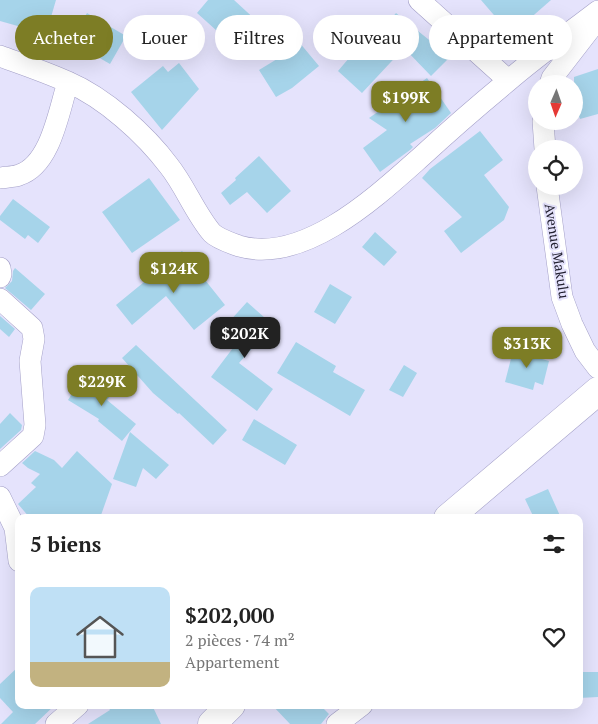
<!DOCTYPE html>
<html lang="fr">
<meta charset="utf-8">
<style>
:root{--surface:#fff;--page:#f2f2f2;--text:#222;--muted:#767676;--line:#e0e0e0;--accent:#7d7d25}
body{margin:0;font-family:"PT Serif",serif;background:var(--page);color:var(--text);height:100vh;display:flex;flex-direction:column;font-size:19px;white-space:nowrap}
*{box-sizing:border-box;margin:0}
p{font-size:16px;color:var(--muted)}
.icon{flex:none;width:28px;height:28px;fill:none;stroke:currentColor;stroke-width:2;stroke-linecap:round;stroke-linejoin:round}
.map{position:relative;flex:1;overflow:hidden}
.details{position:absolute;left:15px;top:514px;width:568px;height:195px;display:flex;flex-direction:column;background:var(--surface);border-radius:10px;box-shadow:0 5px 20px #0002}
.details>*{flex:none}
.top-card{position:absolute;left:15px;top:15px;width:569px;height:45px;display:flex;gap:10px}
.needle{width:32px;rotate:182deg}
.fabs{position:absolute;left:528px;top:75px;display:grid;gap:10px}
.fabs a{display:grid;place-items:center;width:55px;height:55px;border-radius:50%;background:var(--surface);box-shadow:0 5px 20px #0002;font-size:25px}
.price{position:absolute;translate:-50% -42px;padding:0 11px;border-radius:10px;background:var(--accent);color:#fff;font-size:16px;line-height:32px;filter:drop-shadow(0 1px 2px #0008)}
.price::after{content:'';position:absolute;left:50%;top:30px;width:15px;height:11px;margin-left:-8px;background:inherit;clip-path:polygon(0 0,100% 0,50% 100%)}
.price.current{background:#222;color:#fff}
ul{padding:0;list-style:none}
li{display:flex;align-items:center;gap:15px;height:125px;padding:0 15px}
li+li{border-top:1px solid var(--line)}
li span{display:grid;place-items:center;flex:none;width:140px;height:100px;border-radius:10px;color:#555}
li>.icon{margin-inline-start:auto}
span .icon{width:60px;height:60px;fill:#fffc;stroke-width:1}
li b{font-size:21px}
h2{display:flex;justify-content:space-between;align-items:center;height:60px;padding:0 15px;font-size:21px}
.tag{padding:0 18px;border-radius:22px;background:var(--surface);box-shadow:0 5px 20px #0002;font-size:18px;line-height:45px}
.tag.current{background:var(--accent);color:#fff}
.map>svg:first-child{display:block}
.building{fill:#a6d4ea}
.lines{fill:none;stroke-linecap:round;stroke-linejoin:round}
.minor-casing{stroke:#a4a0c8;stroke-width:22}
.secondary-casing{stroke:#a4a0c8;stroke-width:29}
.minor{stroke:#fff;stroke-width:21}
.secondary{stroke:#fff;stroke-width:28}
.labels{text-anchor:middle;stroke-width:4;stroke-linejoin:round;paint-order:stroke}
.street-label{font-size:14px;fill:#222030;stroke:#e5e3fc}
</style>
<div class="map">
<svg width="598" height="724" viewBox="0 0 598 724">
<rect width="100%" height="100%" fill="#e5e3fc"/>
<path class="building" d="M 0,0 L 56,0 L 46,34 L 0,21 Z
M 208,0 L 234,0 L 258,22 L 236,48 L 197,13 Z
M 481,0 L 551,0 L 511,35 Z
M 87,13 L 126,36 L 110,64 L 70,41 Z
M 396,13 L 450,57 L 431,76 L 404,48 L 362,93 L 338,71 L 355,51 L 360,56 Z
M 299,42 L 319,66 L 292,88 L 276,97 L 259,70 L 282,56 Z
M 179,63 L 199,89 L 162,130 L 131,92 L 163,66 L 168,72 Z
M 598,69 L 598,114 L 580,119 L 574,101 L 574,77 Z
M 427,78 L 451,113 L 435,128 L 410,144 L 413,147 L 410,150 L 380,172 L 363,148 L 387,130 L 369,118 Z
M 480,131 L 503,160 L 484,175 L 509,207 L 504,220 L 461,253 L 444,231 L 462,217 L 422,178 L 430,169 Z
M 259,156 L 291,191 L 267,213 L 247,192 L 230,205 L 221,193 L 236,180 L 235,178 Z
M 149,178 L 180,220 L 132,253 L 102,212 Z
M 13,199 L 50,227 L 38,243 L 28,235 L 25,239 L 0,220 L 0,216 Z
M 375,232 L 397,252 L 384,266 L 362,247 Z
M 182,251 L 225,305 L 194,330 L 166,296 L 132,325 L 116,305 Z
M 15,268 L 45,294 L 31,310 L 5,288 L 12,281 L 13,271 Z
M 330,284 L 352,297 L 335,324 L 314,312 Z
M 247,302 L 273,325 L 239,363 L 273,389 L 257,411 L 211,377 L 242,336 L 228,323 Z
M 0,316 L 15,329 L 9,337 L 0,329 Z
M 296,342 L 336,366 L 333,372 L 365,390 L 350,416 L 277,373 Z
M 136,345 L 227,430 L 213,445 L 179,413 L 178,414 L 153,393 L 122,358 Z
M 514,347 L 543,354 L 542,359 L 549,361 L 543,385 L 535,382 L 533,390 L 505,382 Z
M 404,365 L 417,373 L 403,397 L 389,390 Z
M 100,378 L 115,389 L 107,400 L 136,424 L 122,441 L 98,421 L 99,419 L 68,400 L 80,381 L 92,388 Z
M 10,413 L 22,425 L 21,430 L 0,449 L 0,424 Z
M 254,419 L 297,445 L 285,465 L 242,440 Z
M 130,432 L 169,465 L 156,479 L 143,468 L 136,487 L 113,479 Z
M 35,451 L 54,460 L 62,468 L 77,451 L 112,484 L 100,518 L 30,518 L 18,504 L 36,487 L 31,483 L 40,474 L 28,468 L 22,463 Z
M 548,489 L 561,518 L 534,518 L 525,499 Z
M 19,666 L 19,706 L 55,705 L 35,724 L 1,724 L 13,712 L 0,698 L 0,684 Z
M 579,672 L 598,672 L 598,697 L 579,698 Z
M 107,705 L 152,705 L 161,724 L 88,724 L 110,710 Z
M 272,705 L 320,705 L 329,714 L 321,724 L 290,724 Z"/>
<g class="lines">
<g class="minor-casing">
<path id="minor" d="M 419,0 L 508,80
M 0,56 C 22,64 46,72 68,82 C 105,98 145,134 169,166 C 185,186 195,213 212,233 C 218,239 231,243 239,246 C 304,265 377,196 422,156 C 450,130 479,105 508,81 C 537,56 568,34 598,11
M 550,84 L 552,78 L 593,25
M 543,121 L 545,149
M 0,178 C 6,177 14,177 19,175 C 51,165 59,110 68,82
M 547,186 L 562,297 L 572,324 L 585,351 L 598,368
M 0,268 L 1,274 L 0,277
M 0,299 L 32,328 L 34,339 L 30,361 L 35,425 L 33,436 L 0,466
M 0,497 L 15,528 L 19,561
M 56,724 L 78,705
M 337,724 L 362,705"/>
</g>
<g class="secondary-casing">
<path id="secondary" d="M 448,518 L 598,391
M 212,724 L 231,705"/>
</g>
<use href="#minor" class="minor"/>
<use href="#secondary" class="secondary"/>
</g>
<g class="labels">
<g class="street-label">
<text transform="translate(557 251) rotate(81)" y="5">Avenue Makulu</text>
</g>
</g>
</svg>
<div class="fabs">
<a><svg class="needle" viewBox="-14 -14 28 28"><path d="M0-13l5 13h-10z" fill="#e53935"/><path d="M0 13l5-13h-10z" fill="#767676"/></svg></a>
<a><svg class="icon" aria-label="locate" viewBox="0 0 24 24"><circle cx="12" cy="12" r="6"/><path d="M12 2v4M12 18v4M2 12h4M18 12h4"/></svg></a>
</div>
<b class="price" style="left:406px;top:123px">$199K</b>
<b class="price" style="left:174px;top:294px">$124K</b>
<b class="price current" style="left:245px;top:359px">$202K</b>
<b class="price" style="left:527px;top:369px">$313K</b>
<b class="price" style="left:102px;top:407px">$229K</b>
<div class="top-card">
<a class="tag current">Acheter</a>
<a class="tag">Louer</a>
<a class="tag">Filtres</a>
<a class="tag">Nouveau</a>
<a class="tag">Appartement</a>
</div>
<section class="details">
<h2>5 biens<svg class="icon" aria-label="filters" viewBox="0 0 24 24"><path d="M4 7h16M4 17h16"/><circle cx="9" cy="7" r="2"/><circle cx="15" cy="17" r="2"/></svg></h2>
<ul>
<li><span style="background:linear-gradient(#bfe0f5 75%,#c2b280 0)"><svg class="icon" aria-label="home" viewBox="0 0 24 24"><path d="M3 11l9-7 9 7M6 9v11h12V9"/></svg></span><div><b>$202,000</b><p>2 pièces · 74 m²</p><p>Appartement</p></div><svg class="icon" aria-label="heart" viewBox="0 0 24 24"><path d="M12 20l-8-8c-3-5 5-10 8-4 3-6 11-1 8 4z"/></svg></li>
</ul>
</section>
</div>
